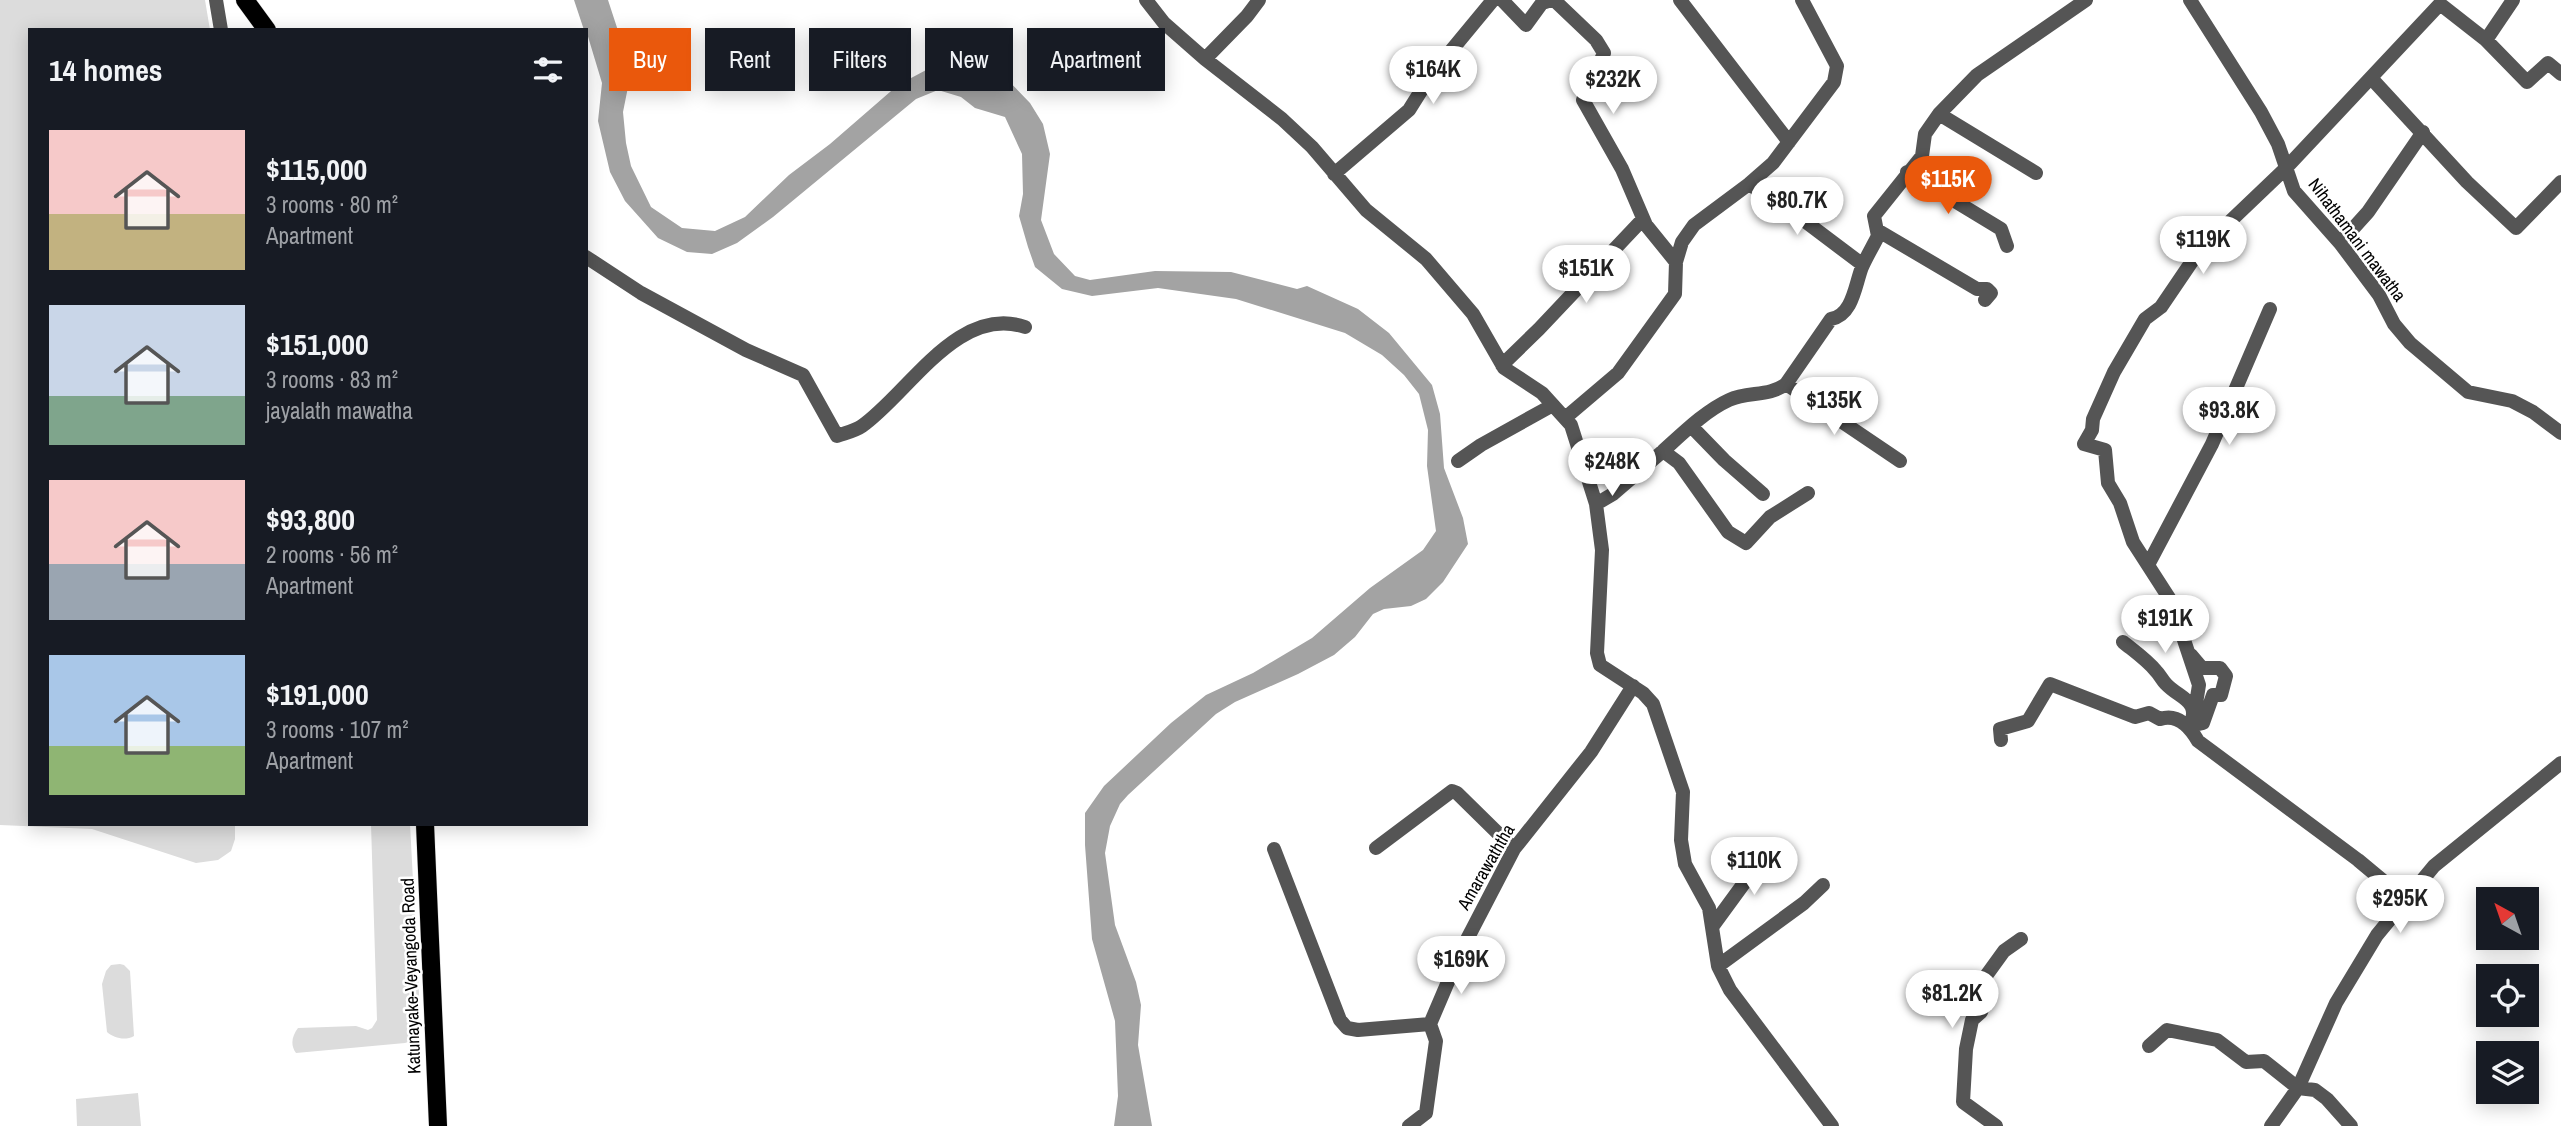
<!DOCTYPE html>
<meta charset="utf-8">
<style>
:root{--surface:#171b24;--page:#20242c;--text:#f1f3f6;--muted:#9ea1a6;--accent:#ea580c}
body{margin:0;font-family:"Archivo Narrow",sans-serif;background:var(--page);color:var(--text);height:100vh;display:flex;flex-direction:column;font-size:26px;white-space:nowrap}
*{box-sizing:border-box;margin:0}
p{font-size:23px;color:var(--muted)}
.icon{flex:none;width:38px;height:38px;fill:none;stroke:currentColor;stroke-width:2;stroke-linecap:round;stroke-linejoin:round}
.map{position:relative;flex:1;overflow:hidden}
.side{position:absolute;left:28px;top:28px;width:560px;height:798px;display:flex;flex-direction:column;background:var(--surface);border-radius:0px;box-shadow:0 4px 18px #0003}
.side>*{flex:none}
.guide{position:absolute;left:609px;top:28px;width:665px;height:63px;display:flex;gap:14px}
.needle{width:46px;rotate:320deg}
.tools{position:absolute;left:2476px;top:887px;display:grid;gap:14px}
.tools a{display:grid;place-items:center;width:63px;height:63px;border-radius:0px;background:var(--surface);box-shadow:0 4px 18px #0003;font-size:35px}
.price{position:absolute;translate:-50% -60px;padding:0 16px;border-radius:24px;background:#fff;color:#222;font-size:23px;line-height:46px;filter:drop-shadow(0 2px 4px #0008)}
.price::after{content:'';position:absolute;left:50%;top:42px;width:21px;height:16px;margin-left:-10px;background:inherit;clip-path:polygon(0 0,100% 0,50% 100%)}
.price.current{background:var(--accent);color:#fff}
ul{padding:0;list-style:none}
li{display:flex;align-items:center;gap:21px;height:175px;padding:0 21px}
li span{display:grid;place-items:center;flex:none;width:196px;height:140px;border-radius:0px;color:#555}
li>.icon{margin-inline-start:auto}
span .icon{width:84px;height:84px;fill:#fffc;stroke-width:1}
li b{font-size:30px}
h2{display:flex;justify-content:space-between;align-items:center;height:84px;padding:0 21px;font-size:30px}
.pill{padding:0 24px;border-radius:0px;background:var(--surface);box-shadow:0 4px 18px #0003;font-size:24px;line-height:63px}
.pill.current{background:var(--accent);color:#fff}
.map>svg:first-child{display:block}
.green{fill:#dcdcdc}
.water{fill:#a3a3a3}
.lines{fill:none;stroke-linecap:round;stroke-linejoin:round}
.major-casing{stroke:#dbdbdb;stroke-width:19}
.minor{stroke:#555;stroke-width:14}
.major{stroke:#000;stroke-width:18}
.labels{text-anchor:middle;stroke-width:5;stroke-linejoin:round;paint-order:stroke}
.street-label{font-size:18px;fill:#000;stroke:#fff}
</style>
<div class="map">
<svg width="2561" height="1126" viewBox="0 0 2561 1126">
<rect width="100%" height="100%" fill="#fff"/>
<path class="green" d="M 0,0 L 205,0 L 210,30 L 30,30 L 30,824 L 235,824 L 235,839 L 231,851 L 218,860 L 196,863 L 92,829 L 0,825 Z
M 371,824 L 410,824 L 421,1031 L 414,1040 L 405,1043 L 296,1053 C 290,1045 292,1036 298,1028 L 356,1026 L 368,1030 L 372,1028 L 377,1020 Z
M 120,964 L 124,965 L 130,971 L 134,1036 C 125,1041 114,1038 107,1032 L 102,984 L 106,971 L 111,965 Z
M 138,1093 L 141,1126 L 77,1126 L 76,1099 Z"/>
<path class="water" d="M 574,0 L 608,0 L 623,46 L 628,87 L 623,112 L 626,143 L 631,166 L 651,207 L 682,228 L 715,231 L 745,217 L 789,175 L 830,144 L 898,85 L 943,61 L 972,62 L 999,71 L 1030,103 L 1043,124 L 1050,154 L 1041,220 L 1054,254 L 1075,276 L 1090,280 L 1155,271 L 1231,272 L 1297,289 L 1307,286 L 1358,309 L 1389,333 L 1432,385 L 1440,414 L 1444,468 L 1463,518 L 1468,544 L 1443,582 L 1426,599 L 1411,606 L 1384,609 L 1373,614 L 1355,637 L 1334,655 L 1298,674 L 1235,702 L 1216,714 L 1128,795 L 1120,804 L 1110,826 L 1105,853 L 1115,925 L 1136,982 L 1141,1005 L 1138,1045 L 1152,1126 L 1114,1126 L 1118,1096 L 1115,1021 L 1092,939 L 1085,845 L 1085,813 L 1104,786 L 1171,723 L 1206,695 L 1253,673 L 1312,638 L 1370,588 L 1423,550 L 1436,531 L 1427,466 L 1428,430 L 1419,394 L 1404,375 L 1382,355 L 1345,333 L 1236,299 L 1158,288 L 1092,296 L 1062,289 L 1035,267 L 1028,247 L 1019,216 L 1023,194 L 1022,154 L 1005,117 L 975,108 L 961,97 L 938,90 L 916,99 L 773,217 L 737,243 L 712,254 L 687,252 L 658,238 L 625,201 L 610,172 L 598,121 L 602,83 L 586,30 L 584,30 Z"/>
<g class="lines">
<g class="major-casing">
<path id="major" d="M 245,0 L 267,30
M 425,824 L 438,1126"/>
</g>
<path class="minor" d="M 216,0 L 221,30
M 1146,0 L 1164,23 L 1205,59 L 1282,119 L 1312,147 L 1366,210 L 1426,259 L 1473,314 L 1504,368 L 1542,393 L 1571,425 L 1596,504 L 1602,550 L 1597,653 L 1600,665 L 1643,693 L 1653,704 L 1683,792 L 1681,840 L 1685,864 L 1709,908 L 1718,966 L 1730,990 L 1832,1126
M 1502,0 L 1526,25 L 1542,3 L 1551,0
M 1554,0 L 1596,40 L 1604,53 L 1583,100 L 1622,169 L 1646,225 L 1676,262
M 1680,0 L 1789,142
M 2190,0 L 2261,112 L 2278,144 L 2294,191 L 2340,243 L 2379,295 L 2394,324 L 2410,343 L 2468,392 L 2512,401 L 2533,412 L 2561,433
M 2486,40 L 2513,0
M 1205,59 L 1247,16 L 1259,0
M 2372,79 L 2467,182 L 2516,228 L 2561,182
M 1939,114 L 2036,173
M 1907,172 L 2001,229 L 2007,246
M 1334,174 L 1409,110 L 1431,75 L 1493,0
M 1749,184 L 1794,213 L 1863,265
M 1877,230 L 1977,289 L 1987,289 L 1991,293 L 1985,300
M 2340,243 L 2368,212 L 2423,132
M 586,257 L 641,293 L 746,350 L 803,375 L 837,436 C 845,433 855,431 862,426 C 908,394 958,304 1025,327
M 1502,365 L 1539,329 L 1643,219
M 1786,384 L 1900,461
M 1565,418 L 1618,373 L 1675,294 L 1676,262 L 1682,242 L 1694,225 L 1749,184 L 1773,163 L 1834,82 L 1837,66 L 1802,0
M 1691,426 L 1724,460 L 1763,494
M 1663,451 C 1683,433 1705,411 1729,400 C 1748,391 1769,397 1786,384 L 1831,319 C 1853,315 1855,285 1862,267 C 1867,256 1873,246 1878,236 L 1874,216 L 1922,156 L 1925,134 L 1939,114 L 1977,75 L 2086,0
M 1458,461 L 1481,445 L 1553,405
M 1596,504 L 1613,494 L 1663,451 L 1679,463 L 1728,532 L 1746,543 L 1770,517 L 1808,493
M 2148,565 L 2212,444 L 2270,309
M 2123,642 C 2134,651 2147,660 2156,671 C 2160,675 2162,680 2166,684 C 2180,699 2201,700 2190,726 L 2203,723 L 2213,695 L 2221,695 L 2226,676 L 2220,668 L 2202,668 L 2191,655
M 2194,716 L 2199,685 L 2171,601 L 2133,542 L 2120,503 L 2108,483 L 2105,450 L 2084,444 L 2092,430 L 2093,419 L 2114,372 L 2145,319 L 2161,307 L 2199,251 L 2286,168 L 2440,4 L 2486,40 L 2527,82 L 2548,63 L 2561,74
M 2001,740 L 2000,729 L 2028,721 L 2050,684 L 2135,717 L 2149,713 L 2160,719 C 2178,713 2190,727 2198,741 L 2358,860 L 2406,900
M 1376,848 L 1452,791 L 1457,793 L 1514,849
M 1274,849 L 1340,1020 L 1347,1028 L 1358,1030 L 1430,1024 L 1462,949 L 1514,849 L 1591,752 L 1633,686
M 1712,927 L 1769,849
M 1718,966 L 1804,903 L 1823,885
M 2149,1046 L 2167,1030 L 2217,1040 L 2246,1062 L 2264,1061 L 2298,1088 L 2315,1090 L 2327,1099 L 2351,1126
M 1409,1126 L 1426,1113 L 1436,1041 L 1430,1024
M 1996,1126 L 1963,1102 L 1966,1049 L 1972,1020 L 1981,1012 L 1988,992 L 1983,980 L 2004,951 L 2021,939
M 2271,1126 L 2298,1088 L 2336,1003 L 2377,935 L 2434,866 L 2561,763"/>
<use href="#major" class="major"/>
</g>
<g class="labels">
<g class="street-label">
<text transform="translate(2357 240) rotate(53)" y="6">Nihathamani mawatha</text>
<text transform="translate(1486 867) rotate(-60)" y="6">Amarawaththa</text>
<text transform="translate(411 976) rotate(-92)" y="6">Katunayake-Veyangoda Road</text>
</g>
</g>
</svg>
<div class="tools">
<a><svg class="needle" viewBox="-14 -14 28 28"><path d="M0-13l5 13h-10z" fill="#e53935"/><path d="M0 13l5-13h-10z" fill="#9ea1a6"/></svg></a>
<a><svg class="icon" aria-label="locate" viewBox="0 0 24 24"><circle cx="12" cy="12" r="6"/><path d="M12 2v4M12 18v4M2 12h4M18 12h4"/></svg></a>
<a><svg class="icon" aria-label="layers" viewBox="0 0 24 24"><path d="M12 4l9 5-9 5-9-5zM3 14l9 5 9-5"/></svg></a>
</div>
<b class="price" style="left:1433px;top:106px">$164K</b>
<b class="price" style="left:1613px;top:116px">$232K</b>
<b class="price current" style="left:1948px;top:216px">$115K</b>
<b class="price" style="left:1797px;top:237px">$80.7K</b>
<b class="price" style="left:2203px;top:276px">$119K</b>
<b class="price" style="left:1586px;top:305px">$151K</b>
<b class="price" style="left:1834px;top:437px">$135K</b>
<b class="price" style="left:2229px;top:447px">$93.8K</b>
<b class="price" style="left:1612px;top:498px">$248K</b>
<b class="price" style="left:2165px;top:655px">$191K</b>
<b class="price" style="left:1754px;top:897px">$110K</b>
<b class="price" style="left:2400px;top:935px">$295K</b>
<b class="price" style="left:1461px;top:996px">$169K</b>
<b class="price" style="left:1952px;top:1030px">$81.2K</b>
<div class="guide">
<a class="pill current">Buy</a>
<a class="pill">Rent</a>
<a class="pill">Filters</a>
<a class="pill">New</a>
<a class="pill">Apartment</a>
</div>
<section class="side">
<h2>14 homes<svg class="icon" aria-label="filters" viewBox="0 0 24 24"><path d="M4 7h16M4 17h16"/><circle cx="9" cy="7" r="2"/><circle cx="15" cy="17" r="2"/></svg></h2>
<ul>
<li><span style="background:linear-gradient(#f6c9c9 60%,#c2b280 0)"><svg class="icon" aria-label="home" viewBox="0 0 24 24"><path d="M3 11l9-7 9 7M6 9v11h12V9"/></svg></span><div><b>$115,000</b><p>3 rooms · 80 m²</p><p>Apartment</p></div></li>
<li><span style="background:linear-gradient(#c9d6e8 65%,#7fa58c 0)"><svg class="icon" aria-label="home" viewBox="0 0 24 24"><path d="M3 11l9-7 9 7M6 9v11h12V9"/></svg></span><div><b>$151,000</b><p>3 rooms · 83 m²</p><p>jayalath mawatha</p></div></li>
<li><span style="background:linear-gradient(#f6c9c9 60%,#9aa5b1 0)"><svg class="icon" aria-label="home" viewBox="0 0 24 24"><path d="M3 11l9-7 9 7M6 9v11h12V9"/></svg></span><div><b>$93,800</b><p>2 rooms · 56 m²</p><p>Apartment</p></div></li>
<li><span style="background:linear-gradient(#a9c7e8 65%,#8fb573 0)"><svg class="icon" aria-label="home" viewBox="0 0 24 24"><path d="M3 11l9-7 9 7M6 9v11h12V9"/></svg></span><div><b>$191,000</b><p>3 rooms · 107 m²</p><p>Apartment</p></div></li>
</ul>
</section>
</div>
